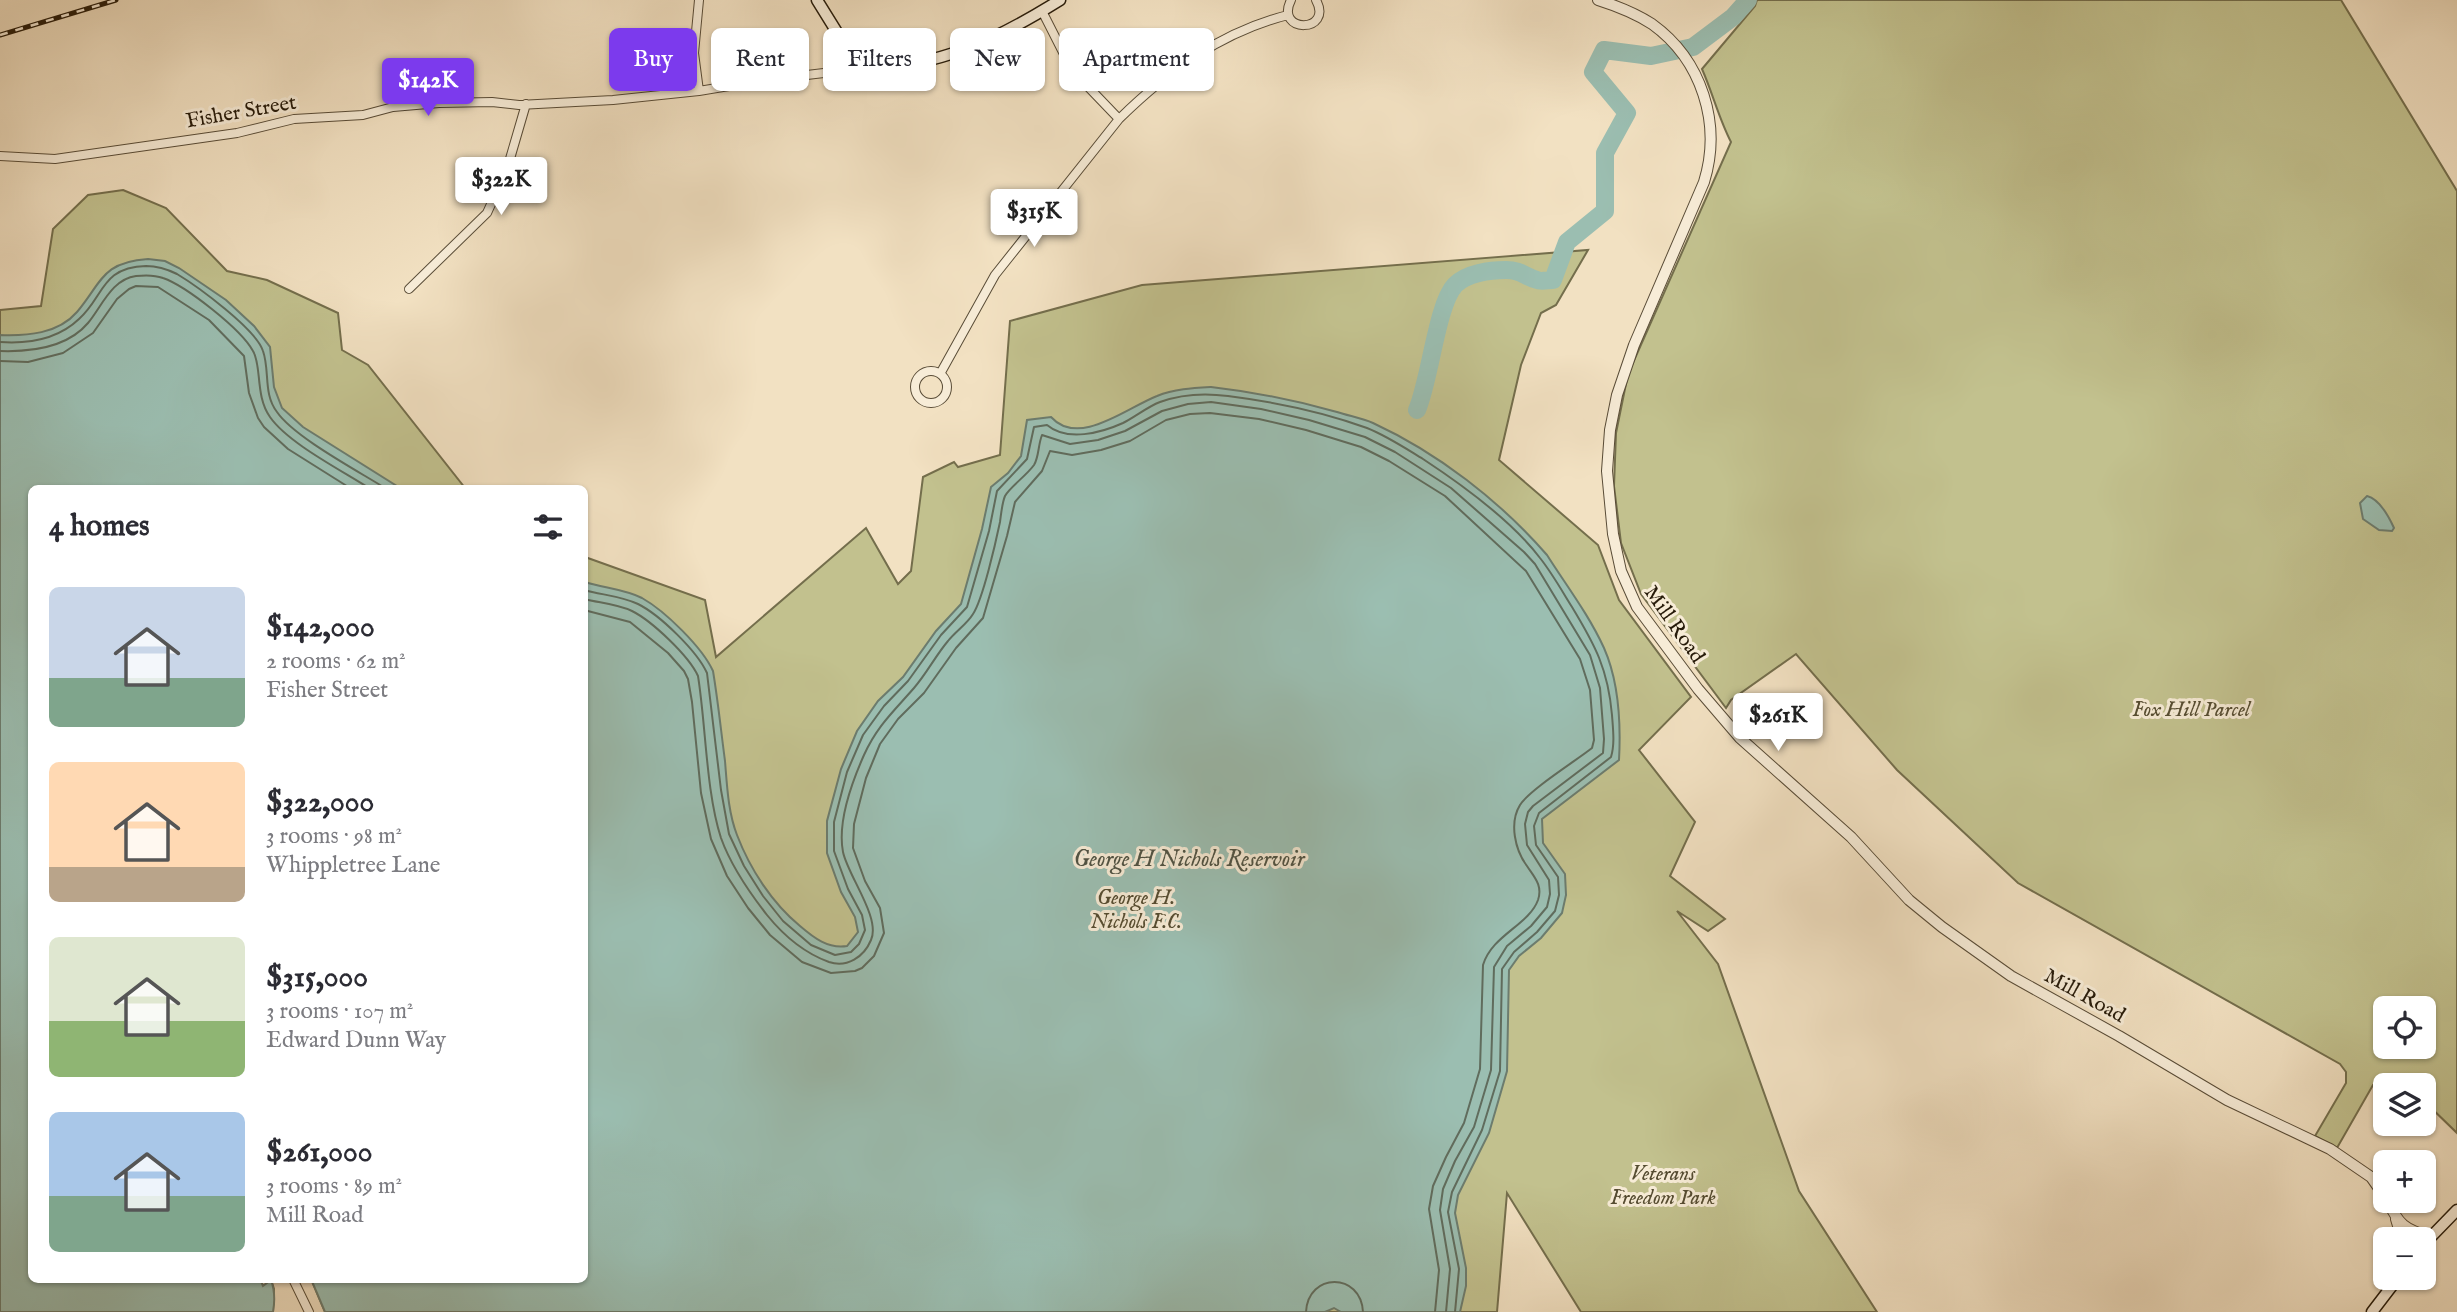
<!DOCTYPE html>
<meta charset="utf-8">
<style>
:root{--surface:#fff;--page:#f7f7f7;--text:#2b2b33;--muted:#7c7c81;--accent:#7c3aed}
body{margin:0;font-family:"IM FELL English",serif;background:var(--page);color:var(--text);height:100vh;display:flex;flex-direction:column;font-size:26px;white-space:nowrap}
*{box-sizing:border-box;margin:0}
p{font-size:23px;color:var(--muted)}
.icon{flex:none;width:38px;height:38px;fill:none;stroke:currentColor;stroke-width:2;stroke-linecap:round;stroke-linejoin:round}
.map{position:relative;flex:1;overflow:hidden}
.drawer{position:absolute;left:28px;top:485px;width:560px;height:798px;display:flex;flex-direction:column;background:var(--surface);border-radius:10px;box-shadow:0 2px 5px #0004}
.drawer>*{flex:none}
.guide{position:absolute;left:609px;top:28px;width:665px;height:63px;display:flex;gap:14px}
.tools{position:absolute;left:2373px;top:996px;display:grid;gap:14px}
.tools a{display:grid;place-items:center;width:63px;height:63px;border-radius:10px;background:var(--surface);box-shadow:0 2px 5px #0004;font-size:35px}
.price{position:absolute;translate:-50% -60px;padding:0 16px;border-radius:7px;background:#fff;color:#222;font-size:23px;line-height:46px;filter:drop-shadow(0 2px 4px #0008)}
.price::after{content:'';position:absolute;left:50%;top:42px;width:21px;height:16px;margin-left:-10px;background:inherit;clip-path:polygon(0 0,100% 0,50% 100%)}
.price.on{background:var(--accent);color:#fff}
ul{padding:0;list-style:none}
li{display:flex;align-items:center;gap:21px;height:175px;padding:0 21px}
li span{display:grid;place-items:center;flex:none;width:196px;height:140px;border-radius:10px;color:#555}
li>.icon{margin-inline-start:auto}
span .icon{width:84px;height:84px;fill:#fffc;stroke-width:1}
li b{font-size:30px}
h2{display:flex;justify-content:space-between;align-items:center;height:84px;padding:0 21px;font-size:30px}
.chip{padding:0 24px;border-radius:10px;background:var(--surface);box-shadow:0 2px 5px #0004;font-size:24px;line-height:63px}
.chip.on{background:var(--accent);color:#fff}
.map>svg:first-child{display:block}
.green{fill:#c2c18e;stroke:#746e4c;stroke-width:2;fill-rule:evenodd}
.water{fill:#9bbeb1;stroke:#6c7c6e;stroke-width:2}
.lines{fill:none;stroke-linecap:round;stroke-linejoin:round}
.shore{stroke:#606c5d;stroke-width:2}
.river{stroke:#9bbeb1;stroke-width:18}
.minor-casing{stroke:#594c37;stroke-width:10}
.tertiary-casing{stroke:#594c37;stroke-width:12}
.secondary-casing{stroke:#261a09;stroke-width:13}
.minor{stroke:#f7ecd7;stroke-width:8}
.tertiary{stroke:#f7ecd7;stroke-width:10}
.secondary{stroke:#f7ecd7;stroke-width:10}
.rail-casing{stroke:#261a09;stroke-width:5}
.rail{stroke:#f7ecd7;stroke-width:2.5;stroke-dasharray:8;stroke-linecap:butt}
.labels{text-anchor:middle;stroke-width:6;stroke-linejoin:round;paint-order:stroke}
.street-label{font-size:21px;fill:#261a09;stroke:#f7ecd7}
.park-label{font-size:21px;font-style:italic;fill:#554c31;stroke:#f7ecd7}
.water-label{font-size:23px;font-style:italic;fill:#4f5344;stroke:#f7ecd7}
</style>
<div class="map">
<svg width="2457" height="1312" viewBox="0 0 2457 1312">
<rect width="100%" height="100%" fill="#f2e1c2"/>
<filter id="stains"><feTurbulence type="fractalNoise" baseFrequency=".00286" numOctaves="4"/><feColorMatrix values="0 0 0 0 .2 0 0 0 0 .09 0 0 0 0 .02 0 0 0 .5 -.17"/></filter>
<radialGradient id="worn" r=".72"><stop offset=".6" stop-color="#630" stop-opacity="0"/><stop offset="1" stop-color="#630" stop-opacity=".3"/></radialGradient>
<path class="green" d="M 1757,0 L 2341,0 L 2457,191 L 2457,1133 L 2424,1101 L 2424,1085 C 2418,1085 2410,1086 2404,1085 C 2392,1083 2386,1078 2373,1085 L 2337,1148 L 2315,1136 L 2346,1083 L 2346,1072 L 2340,1064 L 2018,883 L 1897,770 L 1796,654 L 1731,700 L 1726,708 L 1641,594 L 1621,543 L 1614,486 L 1616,433 L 1628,374 L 1731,142 C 1719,119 1713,94 1702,69 L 1755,6 ZM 2385,1008 L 2424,1008 L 2424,1046 L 2385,1046 Z
M 123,190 L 166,208 L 227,271 L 267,280 L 338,313 L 342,350 L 368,365 L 465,488 L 32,488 L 32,1279 L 260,1279 L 263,1286 L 271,1280 L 274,1289 L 273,1312 L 0,1312 L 0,310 L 41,306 L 53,229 L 88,195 Z
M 1588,250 L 1556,305 L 1541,313 L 1521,365 L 1499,460 L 1598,545 L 1619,600 L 1691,697 L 1639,750 L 1695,822 L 1670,876 L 1725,919 L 1708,931 L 1677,911 L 1718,964 L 1799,1191 L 1877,1312 L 1581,1312 L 1507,1193 L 1497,1312 L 325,1312 L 311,1279 L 584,1279 L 585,557 L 705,600 L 716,657 L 866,528 L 898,584 L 911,571 L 923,477 L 954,462 L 958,467 L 1000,455 L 1010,321 L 1142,285 Z"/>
<path class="water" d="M 148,259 L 165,261 L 179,268 L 226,300 L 254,326 L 270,347 L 274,387 L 282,408 L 303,427 L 400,488 L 32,488 L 32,1279 L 260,1279 L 263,1286 L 271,1280 C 275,1291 275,1301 273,1312 L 0,1312 L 0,335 C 27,336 58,334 77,312 C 102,282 102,262 148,259 Z
M 1211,387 C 1254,392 1295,400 1337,412 C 1349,416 1362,418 1373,423 C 1438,453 1500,501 1547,555 C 1566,585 1589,615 1604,648 C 1619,682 1621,723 1619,760 L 1542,819 L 1543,843 L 1565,874 L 1566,895 L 1562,913 L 1541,938 L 1519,956 L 1509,970 L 1507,1071 L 1489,1133 L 1458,1195 L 1455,1213 L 1466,1268 L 1466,1286 L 1460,1312 L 1341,1312 L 1334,1308 L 1325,1312 L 325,1312 L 311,1279 L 584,1279 L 585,582 C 603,588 624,589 642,598 C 665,611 702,647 713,671 C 718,701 721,731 725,761 C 727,785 728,812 737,835 C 750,869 772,903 800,926 C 814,938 828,949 847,946 L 858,932 L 855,917 L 841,892 L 827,853 L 827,821 L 841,769 L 857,731 L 878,701 L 903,677 L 936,631 L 961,604 L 982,529 L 991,487 L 1008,473 L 1021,456 L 1027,420 L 1051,417 C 1079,448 1128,407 1157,396 C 1174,389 1193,388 1211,387 Z
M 2367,496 C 2379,499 2389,517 2394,528 L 2392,531 L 2379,530 L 2363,519 L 2360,503 Z"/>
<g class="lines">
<path class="shore" d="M 0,342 C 29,344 57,340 79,319 C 104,297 101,267 146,266 C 157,266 167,269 177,274 C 197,286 256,329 263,351 C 270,371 263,394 277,412 C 294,437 358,471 385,488
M 0,351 C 30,352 67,348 88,323 C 102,306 112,279 136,276 C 145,275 155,275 163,278 C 186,286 241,329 253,351 C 262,366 255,396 270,417 C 288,443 341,470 369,488
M 0,361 L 28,362 L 63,353 L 93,333 L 117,299 L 129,289 L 136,286 L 158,287 L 209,320 L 244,356 L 249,393 L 258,418 L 264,427 L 288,449 L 350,488
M 584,590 C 602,595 621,596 638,604 C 660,615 697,651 707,673 L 721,790 L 729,834 L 744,866 L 763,896 L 783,921 L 811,945 L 835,955 L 851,952 L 859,944 L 865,930 L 862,915 L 848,889 L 834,851 L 834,822 L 847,772 L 863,735 L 884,706 L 908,681 L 941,635 L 967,607 L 989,531 L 997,491 L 1027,459 L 1034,427 L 1047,425 C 1067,442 1101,433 1123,423 C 1135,417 1147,407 1160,402 C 1182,394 1205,393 1228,396 C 1275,402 1323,412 1367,428 C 1387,436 1405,448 1423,459 C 1461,484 1512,521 1540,558 C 1552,573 1562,591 1572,607 C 1595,645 1608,669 1612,715 C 1613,729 1615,744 1611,757 L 1539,813 L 1534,826 L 1536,845 L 1558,877 L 1559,895 L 1555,911 L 1537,932 L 1514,952 L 1502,969 L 1500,1071 L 1482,1130 L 1452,1192 L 1448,1212 L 1459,1269 L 1455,1312
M 584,599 C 600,603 617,604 632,611 C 652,621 689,656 698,676 C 706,726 706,792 721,838 C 731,866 749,892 767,915 C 784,936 804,953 829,962 C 847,968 864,957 871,940 C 881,918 848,876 843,852 C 837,821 852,782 864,755 C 877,726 894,711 914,688 C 927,673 936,655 948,641 C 956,631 967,624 973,614 C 983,599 996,541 1000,522 C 1001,515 1002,503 1005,496 C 1009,488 1027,475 1034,465 C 1039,457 1038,445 1042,435 L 1070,444 L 1098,440 L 1125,431 L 1162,411 L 1188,404 L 1211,402 L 1261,409 L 1309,420 L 1365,437 L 1395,452 L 1451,488 L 1524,552 L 1535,564 L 1590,655 L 1600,688 L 1604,739 L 1603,753 L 1533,806 L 1528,812 L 1525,824 L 1527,845 L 1549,880 L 1550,894 L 1547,907 L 1531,926 L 1507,946 L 1494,967 L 1491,1070 L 1474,1127 L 1455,1161 L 1443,1189 L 1440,1210 L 1450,1269 L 1446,1312
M 584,610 L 630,622 L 668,653 L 684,671 L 688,679 L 692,702 L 701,793 L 711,839 L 727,876 L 748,908 L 770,935 L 802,962 L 831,973 L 855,971 L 862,968 L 874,956 L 884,933 L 880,908 L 865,881 L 853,848 L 854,824 L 866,778 L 880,744 L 898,719 L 924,693 L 956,648 L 983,618 L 1007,536 L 1015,502 L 1042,471 L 1050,451 L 1072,455 L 1101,450 L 1130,441 L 1166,420 L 1190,414 L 1210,413 L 1259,419 L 1306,430 L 1361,447 L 1389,461 L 1445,496 L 1526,571 L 1580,659 L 1590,690 L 1594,740 L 1592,748 C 1577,760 1529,790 1520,805 C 1509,823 1515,850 1527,866 C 1534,877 1543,885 1538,900 C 1529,925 1492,935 1483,965 L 1480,1069 L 1464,1123 L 1446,1157 L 1433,1186 L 1429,1209 L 1439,1270 L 1435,1312
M 1306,1312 C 1308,1272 1361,1272 1363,1312"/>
<path class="river" d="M 1417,410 C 1430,380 1437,304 1455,285 C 1467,273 1490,270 1506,270 C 1521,270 1524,276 1537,280 C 1541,282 1548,280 1553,280 L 1567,242 L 1605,211 L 1605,153 L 1627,113 L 1593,72 L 1604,50 L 1651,56 L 1693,47 L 1733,17 L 1748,0"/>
<g class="minor-casing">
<path id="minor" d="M 1291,0 C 1274,34 1334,33 1316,0
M 1042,11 L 1072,70 L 1119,119 C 1168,71 1221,32 1288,15
M 699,91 L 694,53 L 699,0
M 0,156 L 55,159 L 237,133 L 294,119 L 363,115 L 393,107 L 439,103 L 492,102 L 519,105 L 613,100 L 699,91 L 765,80 L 849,70 L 861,71
M 409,289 L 487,213 L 507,169 L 526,104
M915 387a16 16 0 1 1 32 0a16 16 0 1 1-32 0Z
M 940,374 L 995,275 L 1119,119
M 293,1279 L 309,1312"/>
</g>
<g class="tertiary-casing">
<path id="tertiary" d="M 1598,0 C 1617,6 1635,13 1652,24 C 1702,60 1722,124 1704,182 L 1634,345 L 1617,395 L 1610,430 L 1607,471 L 1613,534 L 1621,571 L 1637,607 L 1698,689 L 1740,738 L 1851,837 L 1909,900 L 1942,927 L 2011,976 L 2119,1036 L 2227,1100 L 2330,1149 L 2371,1177 L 2385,1197
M 2387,1200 C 2399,1225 2404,1229 2430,1237
M 2396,1219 L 2402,1239"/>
</g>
<g class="secondary-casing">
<path id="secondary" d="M 817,0 L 861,71 C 943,64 991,43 1060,0
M 2424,1244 L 2457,1210
M 2372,1312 L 2398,1278"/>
</g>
<use href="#minor" class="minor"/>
<use href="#tertiary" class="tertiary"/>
<use href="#secondary" class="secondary"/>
<g class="rail-casing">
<path id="rail" d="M 0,35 L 116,0"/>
</g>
<use href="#rail" class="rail"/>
</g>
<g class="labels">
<g class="street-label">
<text transform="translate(241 111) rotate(-10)" y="7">Fisher Street</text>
<text transform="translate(1675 624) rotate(55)" y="7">Mill Road</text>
<text transform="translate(2085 995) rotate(29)" y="7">Mill Road</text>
</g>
<g class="park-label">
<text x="2191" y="716">Fox Hill Parcel</text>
<text x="1136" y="904">George H.<tspan x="1136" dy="24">Nichols F.C.</tspan></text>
<text x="1663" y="1180">Veterans<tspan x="1663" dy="24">Freedom Park</tspan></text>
</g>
<g class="water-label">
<text x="1189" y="866">George H Nichols Reservoir</text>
</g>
</g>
<rect width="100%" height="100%" filter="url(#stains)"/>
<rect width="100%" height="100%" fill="url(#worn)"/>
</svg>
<div class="tools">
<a><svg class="icon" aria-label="locate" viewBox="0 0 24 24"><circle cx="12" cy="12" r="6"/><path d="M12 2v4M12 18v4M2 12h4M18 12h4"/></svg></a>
<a><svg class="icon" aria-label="layers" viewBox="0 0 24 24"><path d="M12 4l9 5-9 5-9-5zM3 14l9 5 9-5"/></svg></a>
<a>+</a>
<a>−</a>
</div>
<b class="price on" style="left:428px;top:118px">$142K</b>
<b class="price" style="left:501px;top:217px">$322K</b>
<b class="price" style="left:1034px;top:249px">$315K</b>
<b class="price" style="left:1778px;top:753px">$261K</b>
<div class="guide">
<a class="chip on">Buy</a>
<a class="chip">Rent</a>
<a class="chip">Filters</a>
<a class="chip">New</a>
<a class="chip">Apartment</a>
</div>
<section class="drawer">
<h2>4 homes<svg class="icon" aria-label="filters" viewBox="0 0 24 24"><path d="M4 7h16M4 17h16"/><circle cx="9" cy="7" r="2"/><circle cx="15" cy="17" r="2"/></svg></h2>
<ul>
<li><span style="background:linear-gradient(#c9d6e8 65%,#7fa58c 0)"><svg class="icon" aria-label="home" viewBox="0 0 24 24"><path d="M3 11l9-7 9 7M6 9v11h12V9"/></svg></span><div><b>$142,000</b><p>2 rooms · 62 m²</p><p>Fisher Street</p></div></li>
<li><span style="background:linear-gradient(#ffd9b3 75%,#b9a48a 0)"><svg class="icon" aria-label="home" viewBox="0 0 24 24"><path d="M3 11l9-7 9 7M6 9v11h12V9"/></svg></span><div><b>$322,000</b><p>3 rooms · 98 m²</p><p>Whippletree Lane</p></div></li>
<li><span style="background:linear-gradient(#dfe7d0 60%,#8fb573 0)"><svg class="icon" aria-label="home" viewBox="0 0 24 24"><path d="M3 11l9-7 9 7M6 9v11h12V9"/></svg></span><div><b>$315,000</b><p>3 rooms · 107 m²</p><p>Edward Dunn Way</p></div></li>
<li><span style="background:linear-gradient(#a9c7e8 60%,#7fa58c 0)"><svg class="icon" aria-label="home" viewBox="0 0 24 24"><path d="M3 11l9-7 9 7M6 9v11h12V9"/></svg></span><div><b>$261,000</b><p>3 rooms · 89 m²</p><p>Mill Road</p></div></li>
</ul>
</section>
</div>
